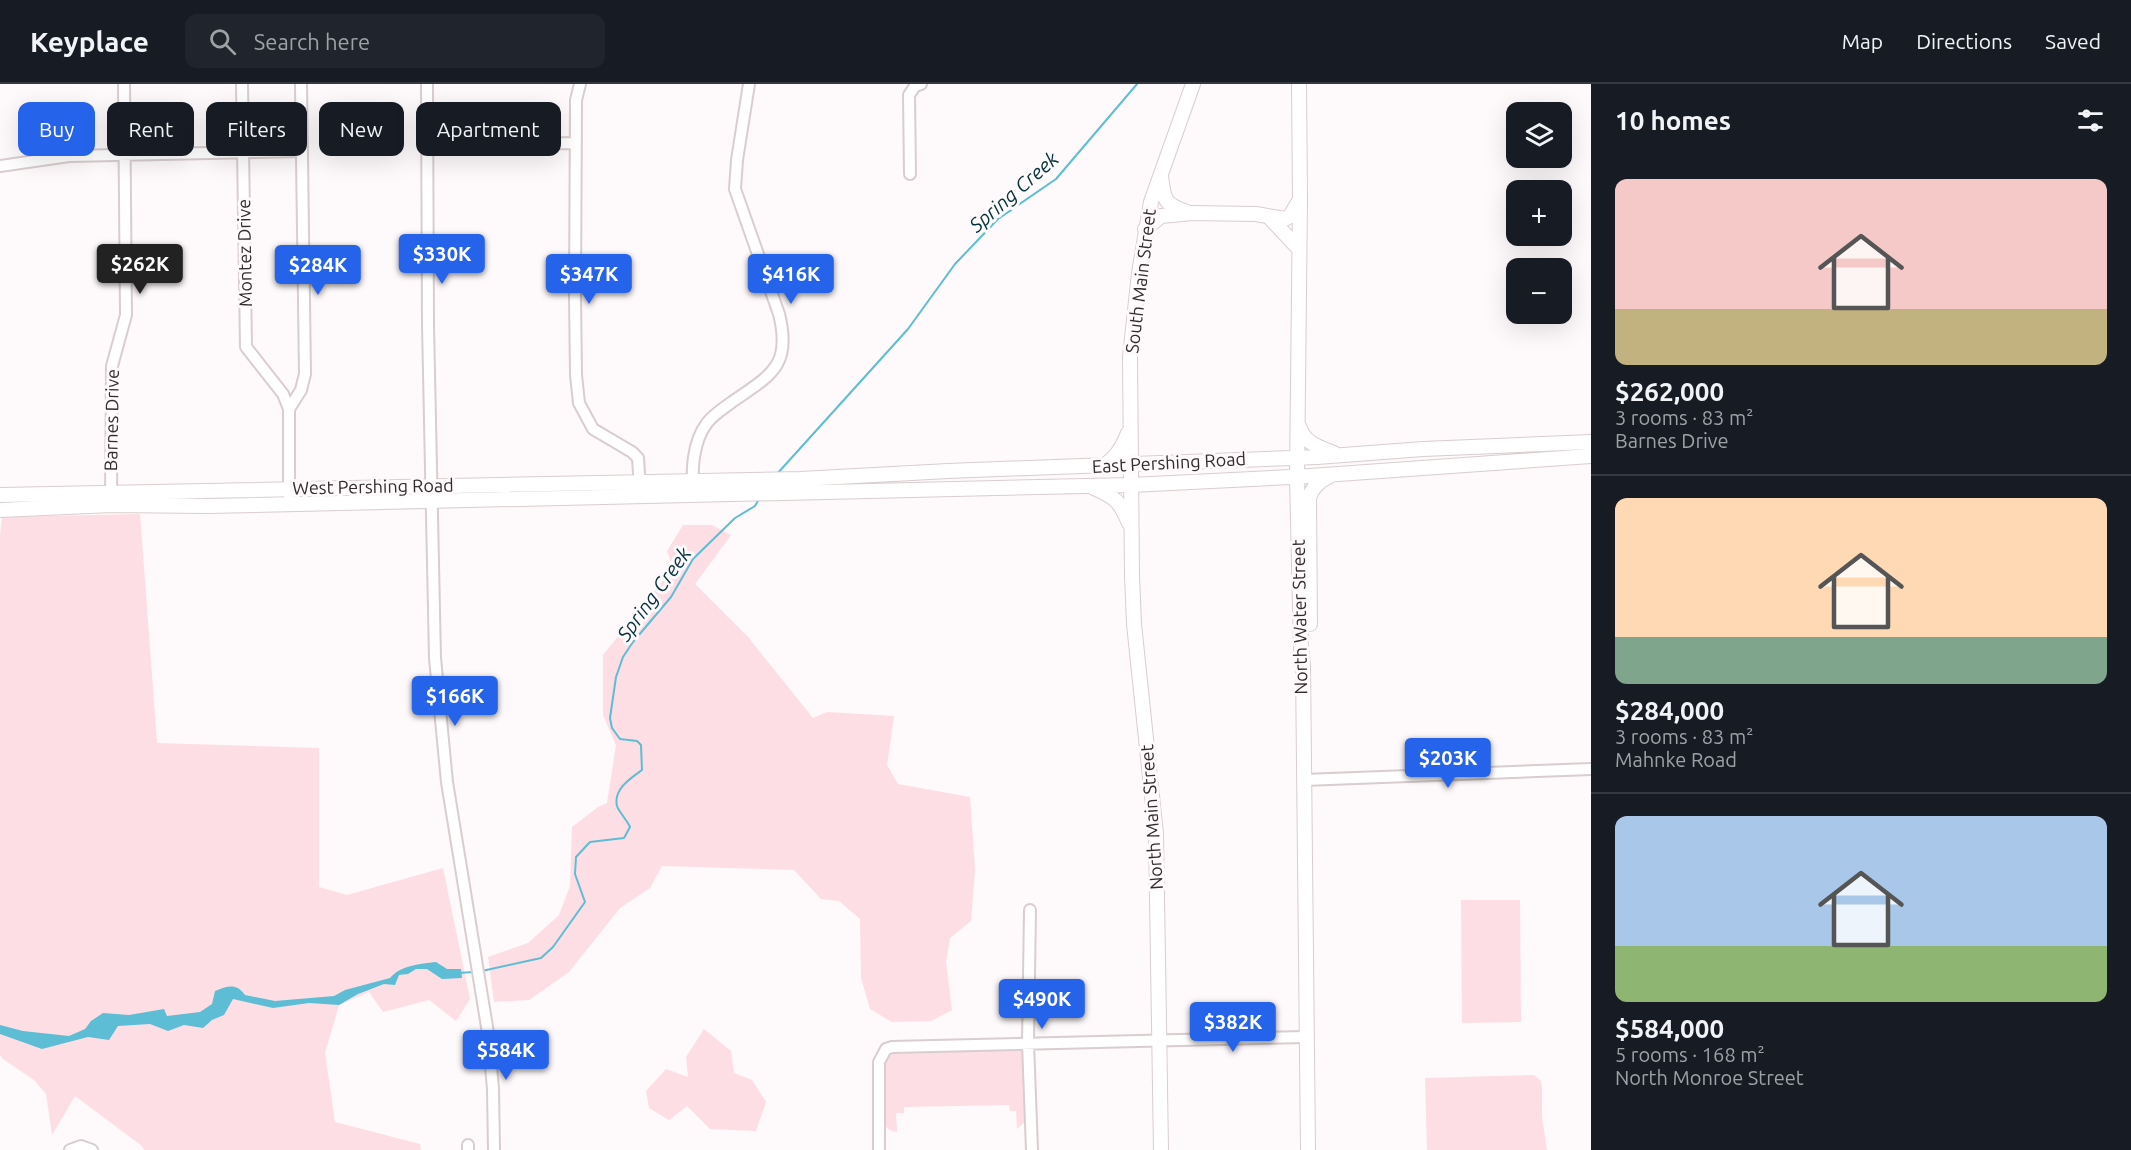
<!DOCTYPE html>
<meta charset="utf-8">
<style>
:root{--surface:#171b24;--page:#20242c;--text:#f1f3f6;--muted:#9ea1a6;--line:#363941;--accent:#2563eb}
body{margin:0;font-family:Ubuntu,sans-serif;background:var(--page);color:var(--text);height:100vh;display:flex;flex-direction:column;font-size:22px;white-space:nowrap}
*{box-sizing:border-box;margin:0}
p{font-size:20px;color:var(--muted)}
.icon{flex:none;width:33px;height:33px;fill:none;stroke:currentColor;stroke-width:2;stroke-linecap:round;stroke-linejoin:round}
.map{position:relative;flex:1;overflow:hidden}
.details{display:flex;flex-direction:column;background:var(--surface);width:540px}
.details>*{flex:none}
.guide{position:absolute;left:18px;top:18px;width:570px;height:54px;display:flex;gap:12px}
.fabs{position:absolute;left:1506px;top:18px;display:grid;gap:12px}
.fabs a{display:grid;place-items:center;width:66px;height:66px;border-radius:12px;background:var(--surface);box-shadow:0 6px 24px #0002;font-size:30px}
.price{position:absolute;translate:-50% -51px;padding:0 14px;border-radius:6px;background:var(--accent);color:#fff;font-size:20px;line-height:39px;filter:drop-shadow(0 2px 3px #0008)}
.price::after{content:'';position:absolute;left:50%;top:36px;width:18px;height:14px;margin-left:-9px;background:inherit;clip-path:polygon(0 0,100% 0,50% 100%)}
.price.on{background:#222;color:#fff}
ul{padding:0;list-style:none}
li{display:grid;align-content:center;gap:12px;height:318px;padding:0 24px}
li+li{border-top:2px solid var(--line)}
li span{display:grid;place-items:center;height:186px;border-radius:12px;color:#555}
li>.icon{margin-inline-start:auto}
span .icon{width:108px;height:108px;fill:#fffc;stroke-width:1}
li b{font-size:26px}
h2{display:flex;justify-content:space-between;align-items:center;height:72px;padding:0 24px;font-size:26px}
.tag{padding:0 21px;border-radius:12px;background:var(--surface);box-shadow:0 6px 24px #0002;font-size:21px;line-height:54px}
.tag.on{background:var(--accent);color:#fff}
header{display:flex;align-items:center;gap:36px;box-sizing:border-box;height:84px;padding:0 30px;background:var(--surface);border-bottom:2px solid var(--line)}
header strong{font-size:28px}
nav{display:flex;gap:33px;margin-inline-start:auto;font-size:21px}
.search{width:420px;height:54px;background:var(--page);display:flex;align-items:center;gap:15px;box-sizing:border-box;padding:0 21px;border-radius:12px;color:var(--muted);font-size:22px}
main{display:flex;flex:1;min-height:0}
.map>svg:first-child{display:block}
.green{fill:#fddee4}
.water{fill:#5cbdd4}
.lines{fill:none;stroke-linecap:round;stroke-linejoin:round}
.stream{stroke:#5cbdd4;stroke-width:2}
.minor-casing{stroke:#d9cdcf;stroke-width:14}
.major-casing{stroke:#d9cdcf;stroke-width:16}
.minor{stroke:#fff;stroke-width:10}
.major{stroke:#fff;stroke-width:14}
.labels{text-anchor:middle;stroke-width:6;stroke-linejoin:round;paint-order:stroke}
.street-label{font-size:18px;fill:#312c2d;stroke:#fef9fa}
.water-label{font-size:20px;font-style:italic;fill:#03333d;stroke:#fef9fa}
</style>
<header>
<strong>Keyplace</strong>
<div class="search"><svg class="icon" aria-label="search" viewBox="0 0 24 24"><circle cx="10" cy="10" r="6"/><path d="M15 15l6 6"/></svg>Search here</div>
<nav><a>Map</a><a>Directions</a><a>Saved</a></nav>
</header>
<main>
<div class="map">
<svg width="1591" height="1066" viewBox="0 0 1591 1066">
<rect width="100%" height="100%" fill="#fef9fa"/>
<path class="green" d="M 140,430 L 157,659 L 319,664 L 319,803 L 347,811 L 443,784 L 470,915 L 456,937 L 429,916 L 383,928 L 369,908 L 339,921 L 325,969 L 335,1038 L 420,1060 L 421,1066 L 144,1066 L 142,1062 L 75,1012 L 52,1051 L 46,1010 L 34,996 L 3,975 L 0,971 L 0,451 L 2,433 Z
M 683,441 L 712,441 L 731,451 L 695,500 L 748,553 L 813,634 L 827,628 L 894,632 L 887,681 L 898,700 L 970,713 L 975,786 L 971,837 L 950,854 L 946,878 L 952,926 L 931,937 L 892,938 L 870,925 L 861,894 L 860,835 L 839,817 L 821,815 L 794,786 L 662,782 L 650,804 L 620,824 L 569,888 L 529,916 L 494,918 L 488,873 L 528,859 L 559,831 L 570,802 L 572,743 L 598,723 L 607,719 L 616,661 L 603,631 L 603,571 L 673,484 L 667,467 Z
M 1461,816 L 1520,816 L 1521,938 L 1462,939 Z
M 704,945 L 731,967 L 734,989 L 752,996 L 766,1018 L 756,1047 L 710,1045 L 687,1022 L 669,1036 L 649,1024 L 646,1007 L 666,985 L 688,993 L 686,973 Z
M 1019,964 L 1023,967 L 1026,1037 L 1017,1045 L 1016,1027 L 1010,1027 L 1009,1021 L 904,1023 L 904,1029 L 896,1029 L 897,1048 C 889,1047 886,1044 884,1037 L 885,977 L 894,967 Z
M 1534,991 L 1541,997 L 1542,1003 L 1542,1033 L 1547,1066 L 1427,1066 L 1425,994 Z"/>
<path class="water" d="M 436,878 L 447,885 L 461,885 L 462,894 L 442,895 L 427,885 L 416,885 L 408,890 L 399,891 L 395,901 L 384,900 L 358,910 L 339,921 L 309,919 L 273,924 L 233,915 L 224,931 L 212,936 L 203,944 L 184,941 L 168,947 L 150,940 L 118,942 L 109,956 L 88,953 L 42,965 L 0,950 L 0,941 L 23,947 L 69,952 L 85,945 L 91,937 L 103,929 L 129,931 L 164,925 L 167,932 L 200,928 L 212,920 L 215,907 C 228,902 236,899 245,911 L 275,917 L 334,912 L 345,906 L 390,894 C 401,881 420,880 436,878 Z"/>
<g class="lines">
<path class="stream" d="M 776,391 L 908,245 L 955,180 L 998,135 L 1056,95 L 1137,0
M 482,887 L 541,874 L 553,863 L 585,818 L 575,790 L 576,773 L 590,758 L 624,754 L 630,743 C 627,736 619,728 617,722 C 613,705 631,694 642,686 L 641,661 L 637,657 L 620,655 L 612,644 L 610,634 L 616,593 L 623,573 L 633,558 L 671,513 L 693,475 L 735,434 L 755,422 L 759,415
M 458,889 L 474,888"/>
<g class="minor-casing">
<path id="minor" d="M 242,0 L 246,263 L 283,310 L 289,325
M 427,0 L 428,241 L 435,574 L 447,698 L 488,949 L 493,1005 L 494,1066
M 580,0 L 576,16 L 575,212 L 576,291 L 579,319 L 593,345 L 632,368 L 638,374 L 640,405
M 428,62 L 576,59
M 0,82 L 69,72 L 302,67
M 910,90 L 909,11 L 915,2 L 921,0
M 693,410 C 692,386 692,359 707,339 C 714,330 724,324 732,318 C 771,291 792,282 779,230 L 735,105 L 737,76 L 749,0
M 289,411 L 289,325 L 301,306 L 305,290 L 301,0
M 111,415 L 112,282 L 126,231 L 124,0
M 1304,696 L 1591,685
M 1030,826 L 1028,959 L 1032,1066
M 468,1061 L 468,1066
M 70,1066 L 81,1062 L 92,1066
M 879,1066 L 879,978 L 886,965 L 892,963 L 1305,953"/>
</g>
<g class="major-casing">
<path id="major" d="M 1299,0 L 1300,115 L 1297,393 L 1301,564 L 1303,582 L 1308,1066
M 1161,92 C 1164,115 1163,120 1187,128
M 1269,133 L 1299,165
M 1145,145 L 1161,132 L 1191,129 L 1256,130 L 1285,135 L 1290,132 L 1299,117
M 1299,342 C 1304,359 1318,363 1334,369
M 1103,382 C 1116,374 1122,364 1128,349
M 1094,404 C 1116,413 1120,418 1129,439
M 0,411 L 801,395 L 948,387 L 1317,373 L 1423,365 L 1591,358
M 0,426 L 112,421 L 207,422 L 1131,401 L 1310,392 L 1591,372
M 1310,540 L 1309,414 C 1312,403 1319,397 1330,392
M 1161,1066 L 1156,750 L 1134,540 L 1132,492 L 1130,273 L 1139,189 L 1151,118 L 1193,0"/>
</g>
<use href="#minor" class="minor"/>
<use href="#major" class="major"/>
</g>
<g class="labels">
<g class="street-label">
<text transform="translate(245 169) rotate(-91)" y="6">Montez Drive</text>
<text transform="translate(1141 197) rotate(-83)" y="6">South Main Street</text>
<text transform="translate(112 336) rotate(-89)" y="6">Barnes Drive</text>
<text transform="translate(1169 379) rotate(-3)" y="6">East Pershing Road</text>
<text transform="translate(373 403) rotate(-1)" y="6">West Pershing Road</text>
<text transform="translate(1300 533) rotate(-91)" y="6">North Water Street</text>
<text transform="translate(1152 733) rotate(-94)" y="6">North Main Street</text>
</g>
<g class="water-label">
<text transform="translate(1014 108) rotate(-41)" y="7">Spring Creek</text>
<text transform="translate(654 510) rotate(-54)" y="7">Spring Creek</text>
</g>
</g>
</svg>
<div class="fabs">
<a><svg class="icon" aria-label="layers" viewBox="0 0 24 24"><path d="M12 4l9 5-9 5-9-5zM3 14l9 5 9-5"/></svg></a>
<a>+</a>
<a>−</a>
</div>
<b class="price" style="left:442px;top:201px">$330K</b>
<b class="price on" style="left:140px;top:211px">$262K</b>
<b class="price" style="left:318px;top:212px">$284K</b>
<b class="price" style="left:589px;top:221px">$347K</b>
<b class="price" style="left:791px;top:221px">$416K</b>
<b class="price" style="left:455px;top:643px">$166K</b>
<b class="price" style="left:1448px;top:705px">$203K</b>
<b class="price" style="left:1042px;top:946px">$490K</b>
<b class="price" style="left:1233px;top:969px">$382K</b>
<b class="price" style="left:506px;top:997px">$584K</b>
<div class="guide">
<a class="tag on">Buy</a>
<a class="tag">Rent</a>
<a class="tag">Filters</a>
<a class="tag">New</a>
<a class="tag">Apartment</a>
</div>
</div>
<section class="details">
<h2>10 homes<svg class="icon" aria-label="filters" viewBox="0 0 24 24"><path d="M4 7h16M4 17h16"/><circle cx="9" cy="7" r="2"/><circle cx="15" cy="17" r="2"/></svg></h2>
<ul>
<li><span style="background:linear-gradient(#f6c9c9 70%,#c2b280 0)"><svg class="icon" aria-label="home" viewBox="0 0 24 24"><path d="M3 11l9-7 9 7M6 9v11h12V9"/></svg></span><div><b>$262,000</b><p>3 rooms · 83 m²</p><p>Barnes Drive</p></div></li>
<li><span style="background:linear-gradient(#ffd9b3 75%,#7fa58c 0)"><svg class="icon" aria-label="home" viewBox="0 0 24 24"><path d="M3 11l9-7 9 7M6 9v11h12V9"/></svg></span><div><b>$284,000</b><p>3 rooms · 83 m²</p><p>Mahnke Road</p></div></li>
<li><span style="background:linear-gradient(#a9c7e8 70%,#8fb573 0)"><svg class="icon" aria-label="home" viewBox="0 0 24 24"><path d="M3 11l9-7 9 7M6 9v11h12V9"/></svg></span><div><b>$584,000</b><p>5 rooms · 168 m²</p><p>North Monroe Street</p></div></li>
</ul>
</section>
</main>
